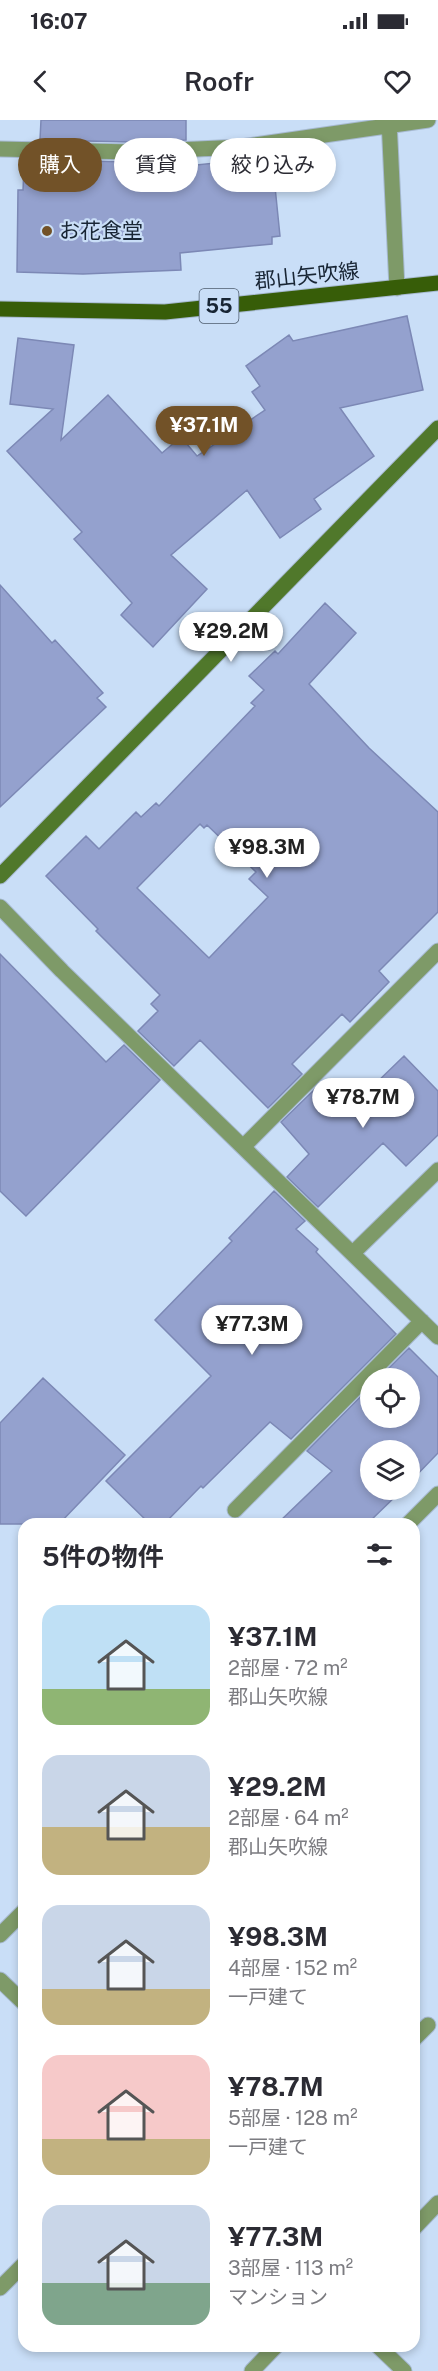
<!DOCTYPE html>
<html lang="ja">
<meta charset="utf-8">
<style>
:root{--surface:#fff;--page:#f7f7f7;--text:#2b2b33;--muted:#7c7c81;--accent:#725228}
body{margin:0;font-family:"Public Sans","Noto Sans JP",sans-serif;background:var(--page);color:var(--text);height:100vh;display:flex;flex-direction:column;font-size:22px;white-space:nowrap}
*{box-sizing:border-box;margin:0}
p{font-size:20px;color:var(--muted)}
.icon{flex:none;width:33px;height:33px;fill:none;stroke:currentColor;stroke-width:2;stroke-linecap:round;stroke-linejoin:round}
.map{position:relative;flex:1;overflow:hidden}
.sheet{position:absolute;left:18px;top:1398px;width:402px;height:834px;display:flex;flex-direction:column;background:var(--surface);border-radius:18px;box-shadow:0 3px 9px #0003}
.sheet>*{flex:none}
.top-card{position:absolute;left:18px;top:18px;width:402px;height:54px;display:flex;gap:12px}
.fabs{position:absolute;left:360px;top:1248px;display:grid;gap:12px}
.fabs a{display:grid;place-items:center;width:60px;height:60px;border-radius:50%;background:var(--surface);box-shadow:0 3px 9px #0003;font-size:30px}
.price{position:absolute;translate:-50% -51px;padding:0 14px;border-radius:21px;background:#fff;color:#222;font-size:20px;line-height:39px;filter:drop-shadow(0 2px 3px #0008)}
.price::after{content:'';position:absolute;left:50%;top:36px;width:18px;height:14px;margin-left:-9px;background:inherit;clip-path:polygon(0 0,100% 0,50% 100%)}
.price.active{background:var(--accent);color:#fff}
ul{padding:0;list-style:none}
li{display:flex;align-items:center;gap:18px;height:150px;padding:0 24px}
li span{display:grid;place-items:center;flex:none;width:168px;height:120px;border-radius:18px;color:#555}
li>.icon{margin-inline-start:auto}
span .icon{width:72px;height:72px;fill:#fffc;stroke-width:1}
li b{font-size:26px}
h2{display:flex;justify-content:space-between;align-items:center;height:72px;padding:0 24px;font-size:26px}
.tag{padding:0 21px;border-radius:27px;background:var(--surface);box-shadow:0 3px 9px #0003;font-size:21px;line-height:54px}
.tag.active{background:var(--accent);color:#fff}
.status{display:flex;justify-content:space-between;align-items:center;height:42px;padding:0 30px;background:var(--surface);direction:ltr}
.status svg{height:16px;fill:currentColor}
header{display:flex;justify-content:space-between;align-items:center;height:78px;padding:0 24px;background:var(--surface);font-size:27px;font-weight:600}
.map>svg:first-child{display:block}
.building{fill:#94a1ce;stroke:#7c88b5;stroke-width:1.5;fill-rule:evenodd}
.lines{fill:none;stroke-linecap:round;stroke-linejoin:round}
.street-casing{stroke:#a6b9d0;stroke-width:17}
.secondary-casing{stroke:#a6b9d0;stroke-width:17}
.primary-casing{stroke:#a6b9d0;stroke-width:17}
.street{stroke:#7e9a68;stroke-width:15}
.secondary{stroke:#50782b;stroke-width:15}
.primary{stroke:#375d08;stroke-width:15}
.poi-dot{fill:#725228;stroke:#c9def7;stroke-width:2}
.labels{text-anchor:middle;stroke-width:4.5;stroke-linejoin:round;paint-order:stroke}
.shield{fill:#c9def7;stroke:#4d5c6e;stroke-width:1.5}
.shield-label{font-size:20px;font-weight:bold;fill:#182534}
.poi-label{font-size:21px;fill:#182534;stroke:#c9def7;text-anchor:start}
.street-label{font-size:21px;fill:#182534;stroke:#c9def7}
</style>
<div class="status"><b>16:07</b><svg viewBox="0 0 49 12"><path d="M0 12V9h3v3zM5 12V6h3v6zM10 12V3h3v9zM15 12V0h3v12zM26 1h20v11H26zM47 4h2v5h-2z"/></svg></div>
<header><svg class="icon" aria-label="back" viewBox="0 0 24 24"><path d="M15 5l-7 7 7 7"/></svg>Roofr<svg class="icon" aria-label="heart" viewBox="0 0 24 24"><path d="M12 20l-8-8c-3-5 5-10 8-4 3-6 11-1 8 4z"/></svg></header>
<div class="map">
<svg width="438" height="2251" viewBox="0 0 438 2251">
<rect width="100%" height="100%" fill="#c9def7"/>
<path class="building" d="M 41,0 L 186,0 L 186,20 L 132,22 L 40,20 Z
M 272,37 L 280,116 L 272,117 L 272,124 L 180,133 L 181,150 L 83,154 L 17,152 L 18,70 L 23,70 L 24,48 L 37,48 L 38,40 L 132,42 L 187,39 L 187,46 Z
M 407,196 L 423,270 L 340,288 L 374,336 L 314,379 L 321,389 L 280,418 L 247,370 L 171,435 L 207,469 L 153,527 L 121,495 L 132,483 L 74,419 L 82,412 L 7,331 L 53,289 L 10,284 L 18,218 L 74,225 L 61,320 L 108,275 L 162,333 L 181,317 L 197,336 L 265,290 L 252,272 L 260,266 L 246,246 L 289,215 L 293,221 Z
M 0,465 L 52,523 L 55,520 L 103,573 L 97,578 L 106,587 L 0,687 Z
M 325,483 L 356,513 L 309,564 L 369,628 L 438,692 L 438,792 L 379,851 L 389,862 L 350,902 L 342,894 L 292,944 L 302,954 L 268,988 L 200,920 L 174,946 L 138,911 L 158,891 L 151,884 L 160,875 L 96,811 L 98,809 L 46,756 L 86,716 L 99,729 L 136,692 L 141,697 L 156,683 L 159,686 L 255,586 L 251,583 L 264,570 L 249,556 L 275,531 L 278,534 ZM 200,704 L 204,708 L 207,705 L 256,752 L 249,759 L 268,777 L 209,838 L 137,768 Z
M 0,834 L 106,942 L 124,925 L 160,960 L 26,1096 L 0,1071 Z
M 404,936 L 438,971 L 438,1015 L 406,1046 L 383,1023 L 318,1087 L 287,1057 L 309,1034 L 281,1002 L 316,968 L 343,995 Z
M 274,1071 L 305,1101 L 296,1109 L 318,1129 L 316,1132 L 396,1214 L 291,1319 L 270,1302 L 203,1368 L 201,1366 L 164,1404 L 150,1404 L 106,1361 L 211,1256 L 155,1200 L 232,1121 L 229,1118 Z
M 409,1228 L 438,1257 L 438,1333 L 410,1362 L 410,1330 L 370,1330 L 370,1370 L 402,1370 L 367,1404 L 277,1404 L 332,1351 L 307,1331 L 370,1267 L 370,1298 L 410,1298 L 410,1258 L 379,1258 Z
M 43,1258 L 125,1335 L 59,1404 L 0,1404 L 0,1303 Z"/>
<g class="lines">
<g class="street-casing">
<path id="street" d="M 389,0 L 397,168
M 0,29 L 132,32 L 241,27 L 428,0
M 0,787 L 62,851 L 438,1217
M 243,1027 L 438,831
M 353,1133 L 438,1050
M 235,1390 L 422,1201
M 408,1404 L 438,1374
M 0,1815 L 24,1791
M 0,1860 L 24,1883
M 414,1919 L 428,1905
M 414,2108 L 438,2083
M 0,2168 L 24,2144
M 378,2226 L 404,2251
M 252,2251 L 276,2226"/>
</g>
<g class="secondary-casing">
<path id="secondary" d="M 0,756 L 438,308"/>
</g>
<g class="primary-casing">
<path id="primary" d="M 0,189 L 165,192 L 438,163"/>
</g>
<use href="#street" class="street"/>
<use href="#secondary" class="secondary"/>
<use href="#primary" class="primary"/>
</g>
<circle class="poi-dot" cx="47" cy="111" r="6"/>
<g class="labels">
<rect class="shield" x="199.5" y="169" width="39" height="34" rx="4.5"/>
<g class="shield-label">
<text x="219" y="193">55</text>
</g>
<g class="poi-label">
<text x="59" y="118">お花食堂</text>
</g>
<g class="street-label">
<text transform="translate(307 156) rotate(-6)" y="7">郡山矢吹線</text>
</g>
</g>
</svg>
<div class="fabs">
<a><svg class="icon" aria-label="locate" viewBox="0 0 24 24"><circle cx="12" cy="12" r="6"/><path d="M12 2v4M12 18v4M2 12h4M18 12h4"/></svg></a>
<a><svg class="icon" aria-label="layers" viewBox="0 0 24 24"><path d="M12 4l9 5-9 5-9-5zM3 14l9 5 9-5"/></svg></a>
</div>
<b class="price active" style="left:204px;top:337px">¥37.1M</b>
<b class="price" style="left:231px;top:543px">¥29.2M</b>
<b class="price" style="left:267px;top:759px">¥98.3M</b>
<b class="price" style="left:363px;top:1009px">¥78.7M</b>
<b class="price" style="left:252px;top:1236px">¥77.3M</b>
<div class="top-card">
<a class="tag active">購入</a>
<a class="tag">賃貸</a>
<a class="tag">絞り込み</a>
</div>
<section class="sheet">
<h2>5件の物件<svg class="icon" aria-label="filters" viewBox="0 0 24 24"><path d="M4 7h16M4 17h16"/><circle cx="9" cy="7" r="2"/><circle cx="15" cy="17" r="2"/></svg></h2>
<ul>
<li><span style="background:linear-gradient(#bfe0f5 70%,#8fb573 0)"><svg class="icon" aria-label="home" viewBox="0 0 24 24"><path d="M3 11l9-7 9 7M6 9v11h12V9"/></svg></span><div><b>¥37.1M</b><p>2部屋 · 72 m²</p><p>郡山矢吹線</p></div></li>
<li><span style="background:linear-gradient(#c9d6e8 60%,#c2b280 0)"><svg class="icon" aria-label="home" viewBox="0 0 24 24"><path d="M3 11l9-7 9 7M6 9v11h12V9"/></svg></span><div><b>¥29.2M</b><p>2部屋 · 64 m²</p><p>郡山矢吹線</p></div></li>
<li><span style="background:linear-gradient(#c9d6e8 70%,#c2b280 0)"><svg class="icon" aria-label="home" viewBox="0 0 24 24"><path d="M3 11l9-7 9 7M6 9v11h12V9"/></svg></span><div><b>¥98.3M</b><p>4部屋 · 152 m²</p><p>一戸建て</p></div></li>
<li><span style="background:linear-gradient(#f6c9c9 70%,#c2b280 0)"><svg class="icon" aria-label="home" viewBox="0 0 24 24"><path d="M3 11l9-7 9 7M6 9v11h12V9"/></svg></span><div><b>¥78.7M</b><p>5部屋 · 128 m²</p><p>一戸建て</p></div></li>
<li><span style="background:linear-gradient(#c9d6e8 65%,#7fa58c 0)"><svg class="icon" aria-label="home" viewBox="0 0 24 24"><path d="M3 11l9-7 9 7M6 9v11h12V9"/></svg></span><div><b>¥77.3M</b><p>3部屋 · 113 m²</p><p>マンション</p></div></li>
</ul>
</section>
</div>
